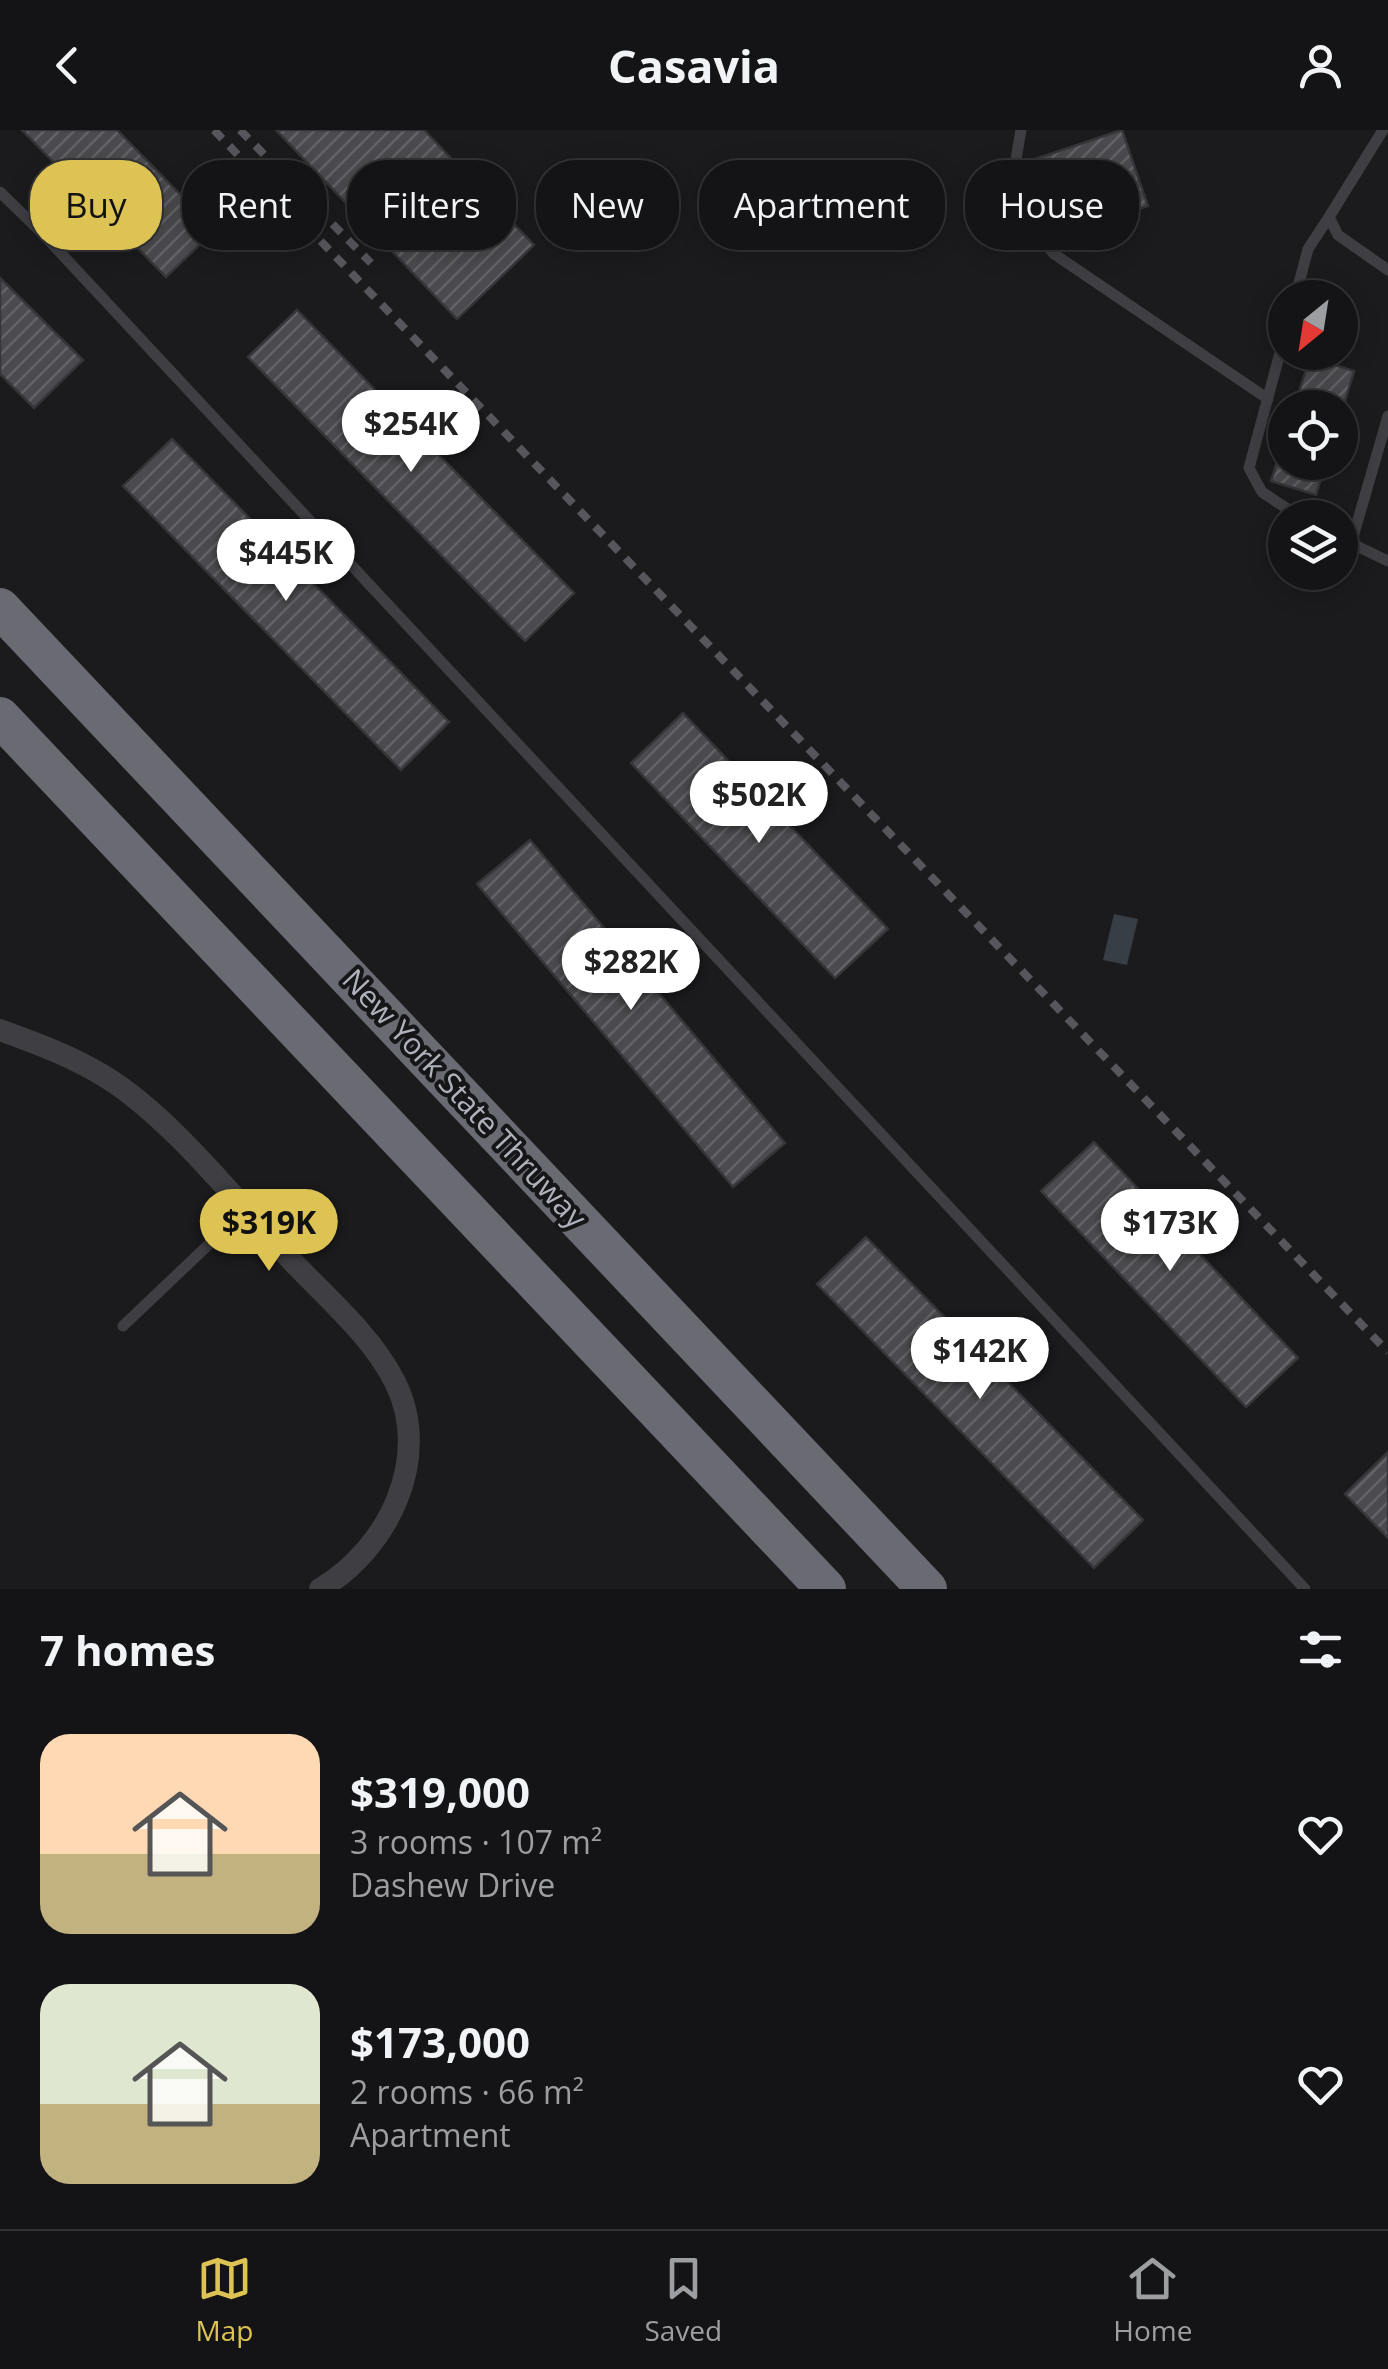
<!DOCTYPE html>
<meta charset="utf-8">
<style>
:root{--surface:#141416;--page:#1d1d1f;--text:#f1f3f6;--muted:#9d9ea1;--line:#333335;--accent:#dcc354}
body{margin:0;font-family:"Open Sans",sans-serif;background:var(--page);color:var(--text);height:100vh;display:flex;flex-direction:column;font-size:38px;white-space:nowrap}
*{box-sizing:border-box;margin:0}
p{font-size:32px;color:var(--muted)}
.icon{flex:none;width:55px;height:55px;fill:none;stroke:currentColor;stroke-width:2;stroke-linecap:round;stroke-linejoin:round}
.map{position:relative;height:1459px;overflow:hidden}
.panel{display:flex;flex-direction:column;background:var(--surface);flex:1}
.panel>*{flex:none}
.hud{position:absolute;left:30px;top:30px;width:1330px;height:90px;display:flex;gap:20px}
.needle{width:65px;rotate:210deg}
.controls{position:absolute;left:1268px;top:150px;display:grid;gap:20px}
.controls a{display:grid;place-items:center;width:90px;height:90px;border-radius:50%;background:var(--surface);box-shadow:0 5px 25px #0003,0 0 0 2px var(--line);font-size:50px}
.price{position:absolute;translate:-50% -85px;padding:0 22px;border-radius:35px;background:#fff;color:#222;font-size:32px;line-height:65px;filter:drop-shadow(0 2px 5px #0008)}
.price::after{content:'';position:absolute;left:50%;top:60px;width:30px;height:22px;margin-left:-15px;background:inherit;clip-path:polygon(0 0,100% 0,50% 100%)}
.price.on{background:var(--accent);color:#111}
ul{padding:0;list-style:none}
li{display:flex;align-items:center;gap:30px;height:250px;padding:0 40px}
li span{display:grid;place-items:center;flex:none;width:280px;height:200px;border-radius:30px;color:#555}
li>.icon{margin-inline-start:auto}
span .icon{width:120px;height:120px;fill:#fffc;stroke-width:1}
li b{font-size:42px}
h2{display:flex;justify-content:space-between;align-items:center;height:120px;padding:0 40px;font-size:42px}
.tag{padding:0 35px;border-radius:40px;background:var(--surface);box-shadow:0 5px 25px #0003,0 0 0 2px var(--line);font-size:35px;line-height:90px}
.tag.on{background:var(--accent);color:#111}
header{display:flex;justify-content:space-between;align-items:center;height:130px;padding:0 40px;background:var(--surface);font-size:45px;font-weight:700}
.tabs{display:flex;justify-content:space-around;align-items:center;height:140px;border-top:2px solid var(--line);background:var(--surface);font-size:28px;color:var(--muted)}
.tabs a{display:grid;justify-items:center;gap:5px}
.tabs .on{color:var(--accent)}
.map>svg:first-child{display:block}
.water{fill:#373e45}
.building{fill:url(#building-hatch);stroke:#363539;stroke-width:2.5}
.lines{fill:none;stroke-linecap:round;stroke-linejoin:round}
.lane{stroke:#3e3e43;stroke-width:11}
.street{stroke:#3e3e43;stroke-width:22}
.highway{stroke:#696a72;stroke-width:40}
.rail{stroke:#56565c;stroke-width:8;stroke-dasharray:12 10;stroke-linecap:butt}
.labels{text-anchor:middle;stroke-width:8;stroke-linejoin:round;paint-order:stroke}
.street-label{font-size:30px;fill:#afb1bb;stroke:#161618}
</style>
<header><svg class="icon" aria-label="back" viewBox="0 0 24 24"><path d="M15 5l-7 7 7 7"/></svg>Casavia<svg class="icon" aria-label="person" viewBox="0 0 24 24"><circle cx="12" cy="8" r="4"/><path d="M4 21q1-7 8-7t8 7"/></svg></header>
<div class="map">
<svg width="1388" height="1459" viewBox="0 0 1388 1459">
<defs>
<pattern id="building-hatch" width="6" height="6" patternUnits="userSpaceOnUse" patternTransform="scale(2.5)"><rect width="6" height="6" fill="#4b4b4f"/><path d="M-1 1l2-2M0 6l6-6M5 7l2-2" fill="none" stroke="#626366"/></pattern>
</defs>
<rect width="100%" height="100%" fill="#1b1b1d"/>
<path class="water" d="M 1114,784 L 1138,789 L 1127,835 L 1103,830 Z"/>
<path class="building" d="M 22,0 L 117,0 L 215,100 L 166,147 Z
M 276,0 L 424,0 L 534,115 L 457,189 Z
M 1122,0 L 1148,76 L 1076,100 L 1063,60 L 1041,67 L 1029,31 Z
M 0,148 L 83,230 L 34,278 L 0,244 Z
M 297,180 L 574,463 L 525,511 L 248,227 Z
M 1310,227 L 1354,241 L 1340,288 L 1340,278 L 1294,278 Z
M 1285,307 L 1285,332 L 1326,332 L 1316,365 L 1271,351 Z
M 172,309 L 449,592 L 401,640 L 123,356 Z
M 683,583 L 888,799 L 835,848 L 631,633 Z
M 530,710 L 785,1013 L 733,1057 L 477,754 Z
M 1094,1012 L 1298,1228 L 1246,1277 L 1041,1061 Z
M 866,1107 L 1143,1390 L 1094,1438 L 817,1154 Z
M 1388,1322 L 1388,1408 L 1345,1364 Z"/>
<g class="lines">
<path class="lane" d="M 1021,0 L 1009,70 L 1054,124 L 1268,269
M 1383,0 L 1329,87 L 1338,105 L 1388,140
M 0,62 L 42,103 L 1305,1459
M 1295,168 L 1308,119 L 1329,87
M 1285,204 L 1249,338 L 1262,362 L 1301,388
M 1340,408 L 1388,431
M 1351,414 L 1388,286
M 123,1196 L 245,1080"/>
<path class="street" d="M 0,900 C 36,913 71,926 104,946 C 170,986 238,1073 292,1131 C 327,1168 372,1206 395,1252 C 433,1328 388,1419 320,1459"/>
<path class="highway" d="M 0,478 L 927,1459
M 0,587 L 826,1459"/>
<path class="rail" d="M 214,0 L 1388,1222
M 240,0 L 371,133"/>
</g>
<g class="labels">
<g class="street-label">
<text transform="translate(464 969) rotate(47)" y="10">New York State Thruway</text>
</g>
</g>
</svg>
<div class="controls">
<a><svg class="needle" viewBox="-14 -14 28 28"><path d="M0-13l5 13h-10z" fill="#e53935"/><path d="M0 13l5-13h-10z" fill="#9d9ea1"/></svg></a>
<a><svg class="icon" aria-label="locate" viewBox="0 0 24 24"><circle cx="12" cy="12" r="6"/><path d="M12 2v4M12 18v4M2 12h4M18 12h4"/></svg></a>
<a><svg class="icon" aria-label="layers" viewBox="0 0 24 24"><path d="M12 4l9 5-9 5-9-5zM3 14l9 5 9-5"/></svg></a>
</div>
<b class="price" style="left:411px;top:345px">$254K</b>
<b class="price" style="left:286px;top:474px">$445K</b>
<b class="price" style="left:759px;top:716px">$502K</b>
<b class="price" style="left:631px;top:883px">$282K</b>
<b class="price on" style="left:269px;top:1144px">$319K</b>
<b class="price" style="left:1170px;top:1144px">$173K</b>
<b class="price" style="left:980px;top:1272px">$142K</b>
<div class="hud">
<a class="tag on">Buy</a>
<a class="tag">Rent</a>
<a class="tag">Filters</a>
<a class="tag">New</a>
<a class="tag">Apartment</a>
<a class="tag">House</a>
</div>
</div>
<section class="panel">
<h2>7 homes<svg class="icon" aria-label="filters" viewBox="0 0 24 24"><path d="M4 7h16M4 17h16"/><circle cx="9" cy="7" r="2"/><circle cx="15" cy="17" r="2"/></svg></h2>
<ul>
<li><span style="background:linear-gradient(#ffd9b3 60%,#c2b280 0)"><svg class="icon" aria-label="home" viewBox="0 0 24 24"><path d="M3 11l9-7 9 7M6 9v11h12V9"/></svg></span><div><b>$319,000</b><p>3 rooms · 107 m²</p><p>Dashew Drive</p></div><svg class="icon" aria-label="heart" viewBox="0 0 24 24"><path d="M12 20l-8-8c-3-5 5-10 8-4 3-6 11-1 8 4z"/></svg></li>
<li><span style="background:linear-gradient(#dfe7d0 60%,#c2b280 0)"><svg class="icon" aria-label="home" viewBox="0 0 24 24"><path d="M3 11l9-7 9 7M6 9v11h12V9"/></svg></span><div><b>$173,000</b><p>2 rooms · 66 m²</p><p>Apartment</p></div><svg class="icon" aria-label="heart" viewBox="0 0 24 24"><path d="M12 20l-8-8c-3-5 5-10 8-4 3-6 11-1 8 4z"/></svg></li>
</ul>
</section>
<nav class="tabs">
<a class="on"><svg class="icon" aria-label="map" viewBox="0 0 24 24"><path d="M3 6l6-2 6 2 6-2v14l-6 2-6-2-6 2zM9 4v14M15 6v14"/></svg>Map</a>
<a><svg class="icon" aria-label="saved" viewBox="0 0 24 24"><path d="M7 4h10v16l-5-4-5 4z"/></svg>Saved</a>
<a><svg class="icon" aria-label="home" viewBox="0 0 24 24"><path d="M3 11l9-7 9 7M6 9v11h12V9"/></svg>Home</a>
</nav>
